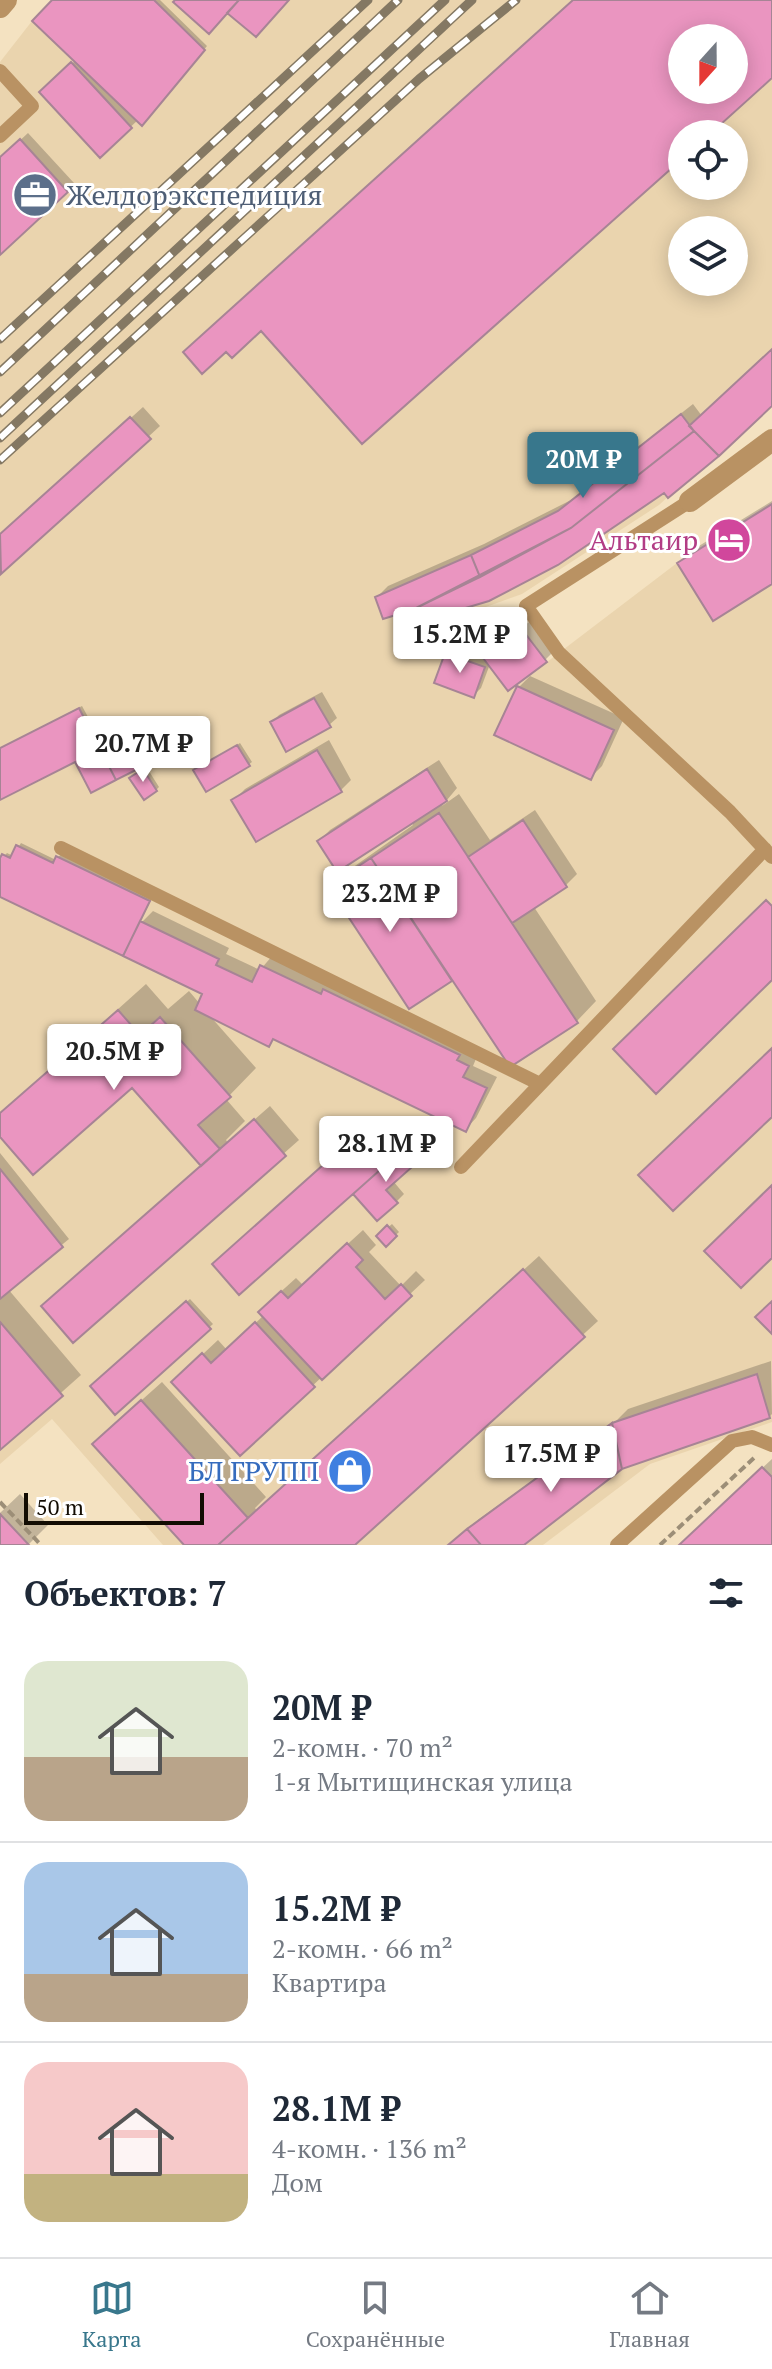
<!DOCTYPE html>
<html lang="ru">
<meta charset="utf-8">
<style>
:root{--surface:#fff;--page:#f2f2f3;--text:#1f2937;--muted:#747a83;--line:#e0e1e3;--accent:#38778c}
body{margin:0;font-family:"PT Serif",serif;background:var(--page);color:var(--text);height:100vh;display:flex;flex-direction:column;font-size:30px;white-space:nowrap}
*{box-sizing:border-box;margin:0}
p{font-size:26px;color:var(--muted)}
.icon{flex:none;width:44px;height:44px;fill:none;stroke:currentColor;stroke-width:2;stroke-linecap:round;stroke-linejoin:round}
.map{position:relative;height:1545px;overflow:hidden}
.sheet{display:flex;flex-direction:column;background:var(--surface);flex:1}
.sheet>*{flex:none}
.needle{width:52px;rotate:201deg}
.controls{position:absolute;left:668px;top:24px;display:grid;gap:16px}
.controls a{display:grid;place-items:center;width:80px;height:80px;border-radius:50%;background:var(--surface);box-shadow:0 4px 20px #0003;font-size:40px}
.scale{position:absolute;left:24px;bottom:20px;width:180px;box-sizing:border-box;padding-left:8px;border:4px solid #120c03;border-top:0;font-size:22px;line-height:28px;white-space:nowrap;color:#120c03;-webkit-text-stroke:6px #fff;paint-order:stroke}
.price{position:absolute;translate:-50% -68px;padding:0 18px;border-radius:8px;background:#fff;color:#222;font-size:26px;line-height:52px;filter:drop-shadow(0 2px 4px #0008)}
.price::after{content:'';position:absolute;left:50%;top:48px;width:24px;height:18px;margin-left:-12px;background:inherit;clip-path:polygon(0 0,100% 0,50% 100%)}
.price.selected{background:var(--accent);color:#fff}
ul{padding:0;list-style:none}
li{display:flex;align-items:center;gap:24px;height:200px;padding:0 24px}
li+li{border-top:2px solid var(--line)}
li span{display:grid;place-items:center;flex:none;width:224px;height:160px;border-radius:24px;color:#555}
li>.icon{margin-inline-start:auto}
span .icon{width:96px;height:96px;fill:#fffc;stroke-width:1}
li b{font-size:34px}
h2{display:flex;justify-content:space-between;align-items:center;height:96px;padding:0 24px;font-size:34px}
.tab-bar{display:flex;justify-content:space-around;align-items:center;height:112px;border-top:2px solid var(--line);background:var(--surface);font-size:22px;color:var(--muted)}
.tab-bar a{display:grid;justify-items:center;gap:4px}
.tab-bar .selected{color:var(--accent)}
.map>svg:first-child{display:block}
.built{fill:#ead4ae;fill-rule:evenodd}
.shadow{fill:#0003}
.building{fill:#ea95c0;stroke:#a78495;stroke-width:2;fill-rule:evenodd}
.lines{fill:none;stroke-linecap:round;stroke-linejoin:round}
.path{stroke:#9c8e77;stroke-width:4;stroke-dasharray:8 4;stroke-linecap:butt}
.service{stroke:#b99263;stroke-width:14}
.minor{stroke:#b99263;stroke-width:22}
.rail-casing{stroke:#847863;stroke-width:9}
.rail{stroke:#fff;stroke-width:6;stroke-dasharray:18;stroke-linecap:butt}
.labels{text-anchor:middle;stroke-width:6;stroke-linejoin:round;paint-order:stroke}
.service-label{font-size:28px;fill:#4e5e75;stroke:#fff;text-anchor:start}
.hotel-label{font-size:28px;fill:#b23c85;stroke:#fff;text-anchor:end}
.shop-label{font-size:28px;fill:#366cbe;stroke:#fff;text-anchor:end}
</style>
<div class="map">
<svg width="772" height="1545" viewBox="0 0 772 1545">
<rect width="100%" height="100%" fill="#f4e2c1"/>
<path class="built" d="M 52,0 L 772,0 L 772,401 L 659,505 L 522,594 L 483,608 L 492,627 L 521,628 L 547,662 L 677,563 L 772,506 L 772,1422 L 650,1464 L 543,1545 L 163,1545 L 52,1419 L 0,1464 L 0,62 L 32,21 ZM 682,38 L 734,38 L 734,90 L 682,90 ZM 682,134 L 734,134 L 734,186 L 682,186 ZM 682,230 L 734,230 L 734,282 L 682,282 Z"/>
<path class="shadow" d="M 55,0 L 160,0 L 207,46 L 145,121 L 138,120 L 100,155 L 42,92 L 76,60 Z
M 28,133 L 74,183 L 0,252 L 0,159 Z
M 772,351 L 772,404 L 665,491 L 413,608 L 377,597 L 388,586 L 484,544 L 571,500 L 693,404 L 702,416 Z
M 143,407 L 160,426 L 1,572 L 0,536 Z
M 772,501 L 772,582 L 680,563 L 694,549 Z
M 533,619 L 556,649 L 545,660 L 490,664 L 481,688 L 474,695 L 447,654 L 453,648 L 448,631 L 451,628 L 470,627 L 471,644 L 467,647 L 458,648 L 485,658 L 496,648 L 475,648 L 475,628 L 478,625 L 495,625 L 495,648 Z
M 530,676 L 624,718 L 602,766 L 591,777 L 519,687 Z
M 322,692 L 337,718 L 329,725 L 272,723 L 279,715 Z
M 82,706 L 99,737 L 123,725 L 142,763 L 92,790 L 76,759 L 0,798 L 0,748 Z
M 329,740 L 351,780 L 340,791 L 234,800 L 245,789 Z
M 240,743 L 252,762 L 248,765 L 199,768 Z
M 439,760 L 457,788 L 442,806 L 459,794 L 490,840 L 535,810 L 577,874 L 566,885 L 534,907 L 596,1001 L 577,1021 L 453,978 L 410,1006 L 330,886 L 342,875 L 413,825 L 411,821 L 319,841 L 330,830 Z
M 147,768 L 159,787 L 156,790 L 135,775 Z
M 21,843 L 56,860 L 61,854 L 152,898 L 139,925 L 153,911 L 229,948 L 226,954 L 260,970 L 273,955 L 478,1054 L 473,1066 L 497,1077 L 476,1118 L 465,1130 L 275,1038 L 268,1044 L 210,1016 L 256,1068 L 226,1099 L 245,1121 L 226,1140 L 228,1143 L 270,1106 L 299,1140 L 73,1340 L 203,1165 L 133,1085 L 0,1134 L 0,1115 L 146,984 L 168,1009 L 189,991 L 200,1004 L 205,993 L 0,894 L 0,860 L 7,853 L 13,856 Z
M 365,1131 L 392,1161 L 417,1139 L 427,1150 L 393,1181 L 404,1194 L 397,1201 L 353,1191 L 215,1264 Z
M 0,1153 L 69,1239 L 8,1289 L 81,1375 L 0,1447 Z
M 392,1224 L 399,1232 L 386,1244 L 378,1236 Z
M 363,1230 L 376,1245 L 369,1252 L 401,1286 L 416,1271 L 425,1280 L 240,1454 L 188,1368 L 218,1340 L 227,1350 L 264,1315 L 275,1297 L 296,1278 L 303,1285 Z
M 539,1256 L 598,1321 L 352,1545 L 187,1545 L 115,1424 L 162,1382 L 266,1497 L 255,1508 L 257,1511 Z
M 190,1299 L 213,1324 L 115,1412 L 92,1386 Z
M 771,1361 L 772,1414 L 769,1417 L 621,1467 L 520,1545 L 448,1545 L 479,1519 L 617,1420 L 628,1409 Z
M 772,1459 L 772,1545 L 680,1545 Z
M 20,1494 L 48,1525 L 28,1545 L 0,1545 L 0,1513 Z"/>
<path class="building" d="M 52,0 L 154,0 L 205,50 L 142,126 L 32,21 Z
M 175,0 L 239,0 L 209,34 L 173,2 Z
M 239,0 L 289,0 L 256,37 L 227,13 Z
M 573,0 L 772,0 L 772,78 L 710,134 L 682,134 L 682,159 L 362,444 L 261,331 L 232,358 L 226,352 L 202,374 L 183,352 ZM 682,38 L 734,38 L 734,90 L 682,90 Z
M 71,62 L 132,128 L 100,158 L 39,92 Z
M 20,139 L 68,192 L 0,255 L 0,157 Z
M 772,349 L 772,406 L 719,456 L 689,426 Z
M 681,414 L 694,431 L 571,528 L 480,577 L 471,555 L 558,511 Z
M 130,417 L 151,439 L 1,574 L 0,534 Z
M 694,431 L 719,456 L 668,498 L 664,493 L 558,565 L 489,601 L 415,623 L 412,610 L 571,528 Z
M 772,504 L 772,584 L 713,621 L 677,563 Z
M 471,555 L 480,577 L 412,610 L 383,619 L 375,597 Z
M 473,627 L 492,627 L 493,650 L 473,650 Z
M 521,628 L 547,662 L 508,691 L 483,658 Z
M 467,630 L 468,649 L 447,650 L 446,631 Z
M 445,653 L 485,667 L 474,698 L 434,683 Z
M 517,686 L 614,730 L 591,780 L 494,735 Z
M 314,698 L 331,727 L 286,752 L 270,722 Z
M 79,708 L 116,780 L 91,793 L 75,762 L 0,800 L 0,748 Z
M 119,727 L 140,768 L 116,780 L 95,739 Z
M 237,745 L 250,766 L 206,792 L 193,770 Z
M 317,750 L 342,792 L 256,842 L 231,800 Z
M 143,769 L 157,791 L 144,800 L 129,778 Z
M 427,769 L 447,801 L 337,872 L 317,841 Z
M 439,813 L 578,1023 L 510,1067 L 371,858 Z
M 523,820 L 567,887 L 512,923 L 468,857 Z
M 16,845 L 53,863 L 56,856 L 150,901 L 123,956 L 0,897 L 0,858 L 2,854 L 10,858 Z
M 371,858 L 452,981 L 409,1009 L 328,886 Z
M 766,900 L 772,906 L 772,980 L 656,1094 L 613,1049 Z
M 140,921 L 219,959 L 216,965 L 252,982 L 260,965 L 321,994 L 323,989 L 460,1055 L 457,1060 L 469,1066 L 463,1077 L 487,1088 L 466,1132 L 273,1039 L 269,1047 L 195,1010 L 202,994 L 123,956 Z
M 118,1010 L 140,1035 L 160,1017 L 231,1097 L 198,1125 L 220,1149 L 201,1166 L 132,1088 L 33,1175 L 0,1137 L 0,1113 Z
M 772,1048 L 772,1117 L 673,1211 L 638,1175 Z
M 254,1119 L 286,1156 L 73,1343 L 41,1306 Z
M 360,1132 L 388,1163 L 239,1295 L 212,1264 Z
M 408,1145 L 421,1159 L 386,1190 L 398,1203 L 377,1221 L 353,1194 Z
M 0,1169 L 63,1247 L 0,1299 Z
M 772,1185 L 772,1258 L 741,1288 L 704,1251 Z
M 387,1225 L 397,1236 L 386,1247 L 376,1236 Z
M 347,1243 L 363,1260 L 356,1267 L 385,1299 L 401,1284 L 412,1296 L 322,1380 L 258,1312 L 281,1291 L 288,1298 Z
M 523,1269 L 585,1337 L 355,1545 L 218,1545 Z
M 186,1301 L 211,1329 L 115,1415 L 90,1386 Z
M 772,1301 L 772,1334 L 755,1317 Z
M 0,1322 L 63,1396 L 0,1450 Z
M 255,1322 L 315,1387 L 240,1456 L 171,1382 L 202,1353 L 211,1363 Z
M 757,1374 L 770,1418 L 622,1469 L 612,1423 Z
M 141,1400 L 248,1518 L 218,1545 L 184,1545 L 92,1444 Z
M 612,1423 L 622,1469 L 524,1545 L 481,1545 L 467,1529 Z
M 762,1467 L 772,1477 L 772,1545 L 679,1545 Z
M 0,1514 L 29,1545 L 0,1545 Z
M 467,1529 L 481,1545 L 448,1545 Z"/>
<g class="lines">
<path class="path" d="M 0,1502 L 41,1545
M 660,1545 L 755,1457"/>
<path class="service" d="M 0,71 L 32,106 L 0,136
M 690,501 L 526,606 L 559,653 L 730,812 L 772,857
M 61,848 L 540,1084
M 461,1167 L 765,849
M 617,1545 L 732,1441 L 752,1437 L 772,1445"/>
<path class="minor" d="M 0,7 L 6,0
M 690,501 L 772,440"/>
<g class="rail-casing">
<path id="rail" d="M 0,339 L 368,0
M 0,372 L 398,0
M 0,413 L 445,0
M 0,438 L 472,0
M 0,460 L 419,79 L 516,0"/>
</g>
<use href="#rail" class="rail"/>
</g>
<defs>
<g id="office-disc" transform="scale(2.3)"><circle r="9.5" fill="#5c6f8a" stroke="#fff"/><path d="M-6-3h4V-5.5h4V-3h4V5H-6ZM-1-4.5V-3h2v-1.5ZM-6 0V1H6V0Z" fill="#fff"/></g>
<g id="hotel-disc" transform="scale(2.3)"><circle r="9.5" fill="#d1479c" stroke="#fff"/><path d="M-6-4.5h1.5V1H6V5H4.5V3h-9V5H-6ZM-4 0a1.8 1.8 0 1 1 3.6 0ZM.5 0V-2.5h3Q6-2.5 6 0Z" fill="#fff"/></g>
<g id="shop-disc" transform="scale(2.3)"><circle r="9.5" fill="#3f7fe0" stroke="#fff"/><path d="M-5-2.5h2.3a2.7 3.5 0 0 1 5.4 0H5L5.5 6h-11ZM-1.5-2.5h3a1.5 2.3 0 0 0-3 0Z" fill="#fff"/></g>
</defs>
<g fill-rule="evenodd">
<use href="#office-disc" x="35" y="195"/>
<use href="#hotel-disc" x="729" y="540"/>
<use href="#shop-disc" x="350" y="1471"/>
</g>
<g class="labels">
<g class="service-label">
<text x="66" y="205">Желдорэкспедиция</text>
</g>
<g class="hotel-label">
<text x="698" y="550">Альтаир</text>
</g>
<g class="shop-label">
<text x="319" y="1481">БЛ ГРУПП</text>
</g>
</g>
</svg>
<div class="controls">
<a><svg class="needle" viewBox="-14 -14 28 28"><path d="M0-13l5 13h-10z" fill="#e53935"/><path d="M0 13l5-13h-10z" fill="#747a83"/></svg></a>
<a><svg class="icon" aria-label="locate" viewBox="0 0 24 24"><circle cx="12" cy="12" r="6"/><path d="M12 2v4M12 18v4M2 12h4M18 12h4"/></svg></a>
<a><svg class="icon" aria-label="layers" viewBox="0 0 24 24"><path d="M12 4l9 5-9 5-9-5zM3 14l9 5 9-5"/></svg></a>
</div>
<div class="scale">50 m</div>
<b class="price selected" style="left:583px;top:500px">20M ₽</b>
<b class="price" style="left:460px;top:675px">15.2M ₽</b>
<b class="price" style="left:143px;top:784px">20.7M ₽</b>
<b class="price" style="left:390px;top:934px">23.2M ₽</b>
<b class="price" style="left:114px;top:1092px">20.5M ₽</b>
<b class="price" style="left:386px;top:1184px">28.1M ₽</b>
<b class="price" style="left:551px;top:1494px">17.5M ₽</b>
</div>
<section class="sheet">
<h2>Объектов: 7<svg class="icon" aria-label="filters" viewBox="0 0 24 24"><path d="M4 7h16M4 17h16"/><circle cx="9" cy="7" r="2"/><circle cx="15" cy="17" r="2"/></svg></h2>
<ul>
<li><span style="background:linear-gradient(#dfe7d0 60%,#b9a48a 0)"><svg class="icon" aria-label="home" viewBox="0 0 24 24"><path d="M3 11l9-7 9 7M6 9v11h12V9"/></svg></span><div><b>20M ₽</b><p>2-комн. · 70 m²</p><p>1-я Мытищинская улица</p></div></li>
<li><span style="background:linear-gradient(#a9c7e8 70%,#b9a48a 0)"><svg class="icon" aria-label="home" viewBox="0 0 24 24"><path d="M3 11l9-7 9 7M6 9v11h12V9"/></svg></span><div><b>15.2M ₽</b><p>2-комн. · 66 m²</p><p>Квартира</p></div></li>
<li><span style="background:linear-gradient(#f6c9c9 70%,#c2b280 0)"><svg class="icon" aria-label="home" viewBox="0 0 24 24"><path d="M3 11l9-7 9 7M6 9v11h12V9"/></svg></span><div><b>28.1M ₽</b><p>4-комн. · 136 m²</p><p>Дом</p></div></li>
</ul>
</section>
<nav class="tab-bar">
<a class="selected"><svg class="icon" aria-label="map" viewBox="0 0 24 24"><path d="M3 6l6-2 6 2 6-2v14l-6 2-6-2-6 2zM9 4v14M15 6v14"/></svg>Карта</a>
<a><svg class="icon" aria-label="saved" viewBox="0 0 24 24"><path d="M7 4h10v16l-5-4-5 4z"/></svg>Сохранённые</a>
<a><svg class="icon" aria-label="home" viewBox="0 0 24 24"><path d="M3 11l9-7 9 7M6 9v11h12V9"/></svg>Главная</a>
</nav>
